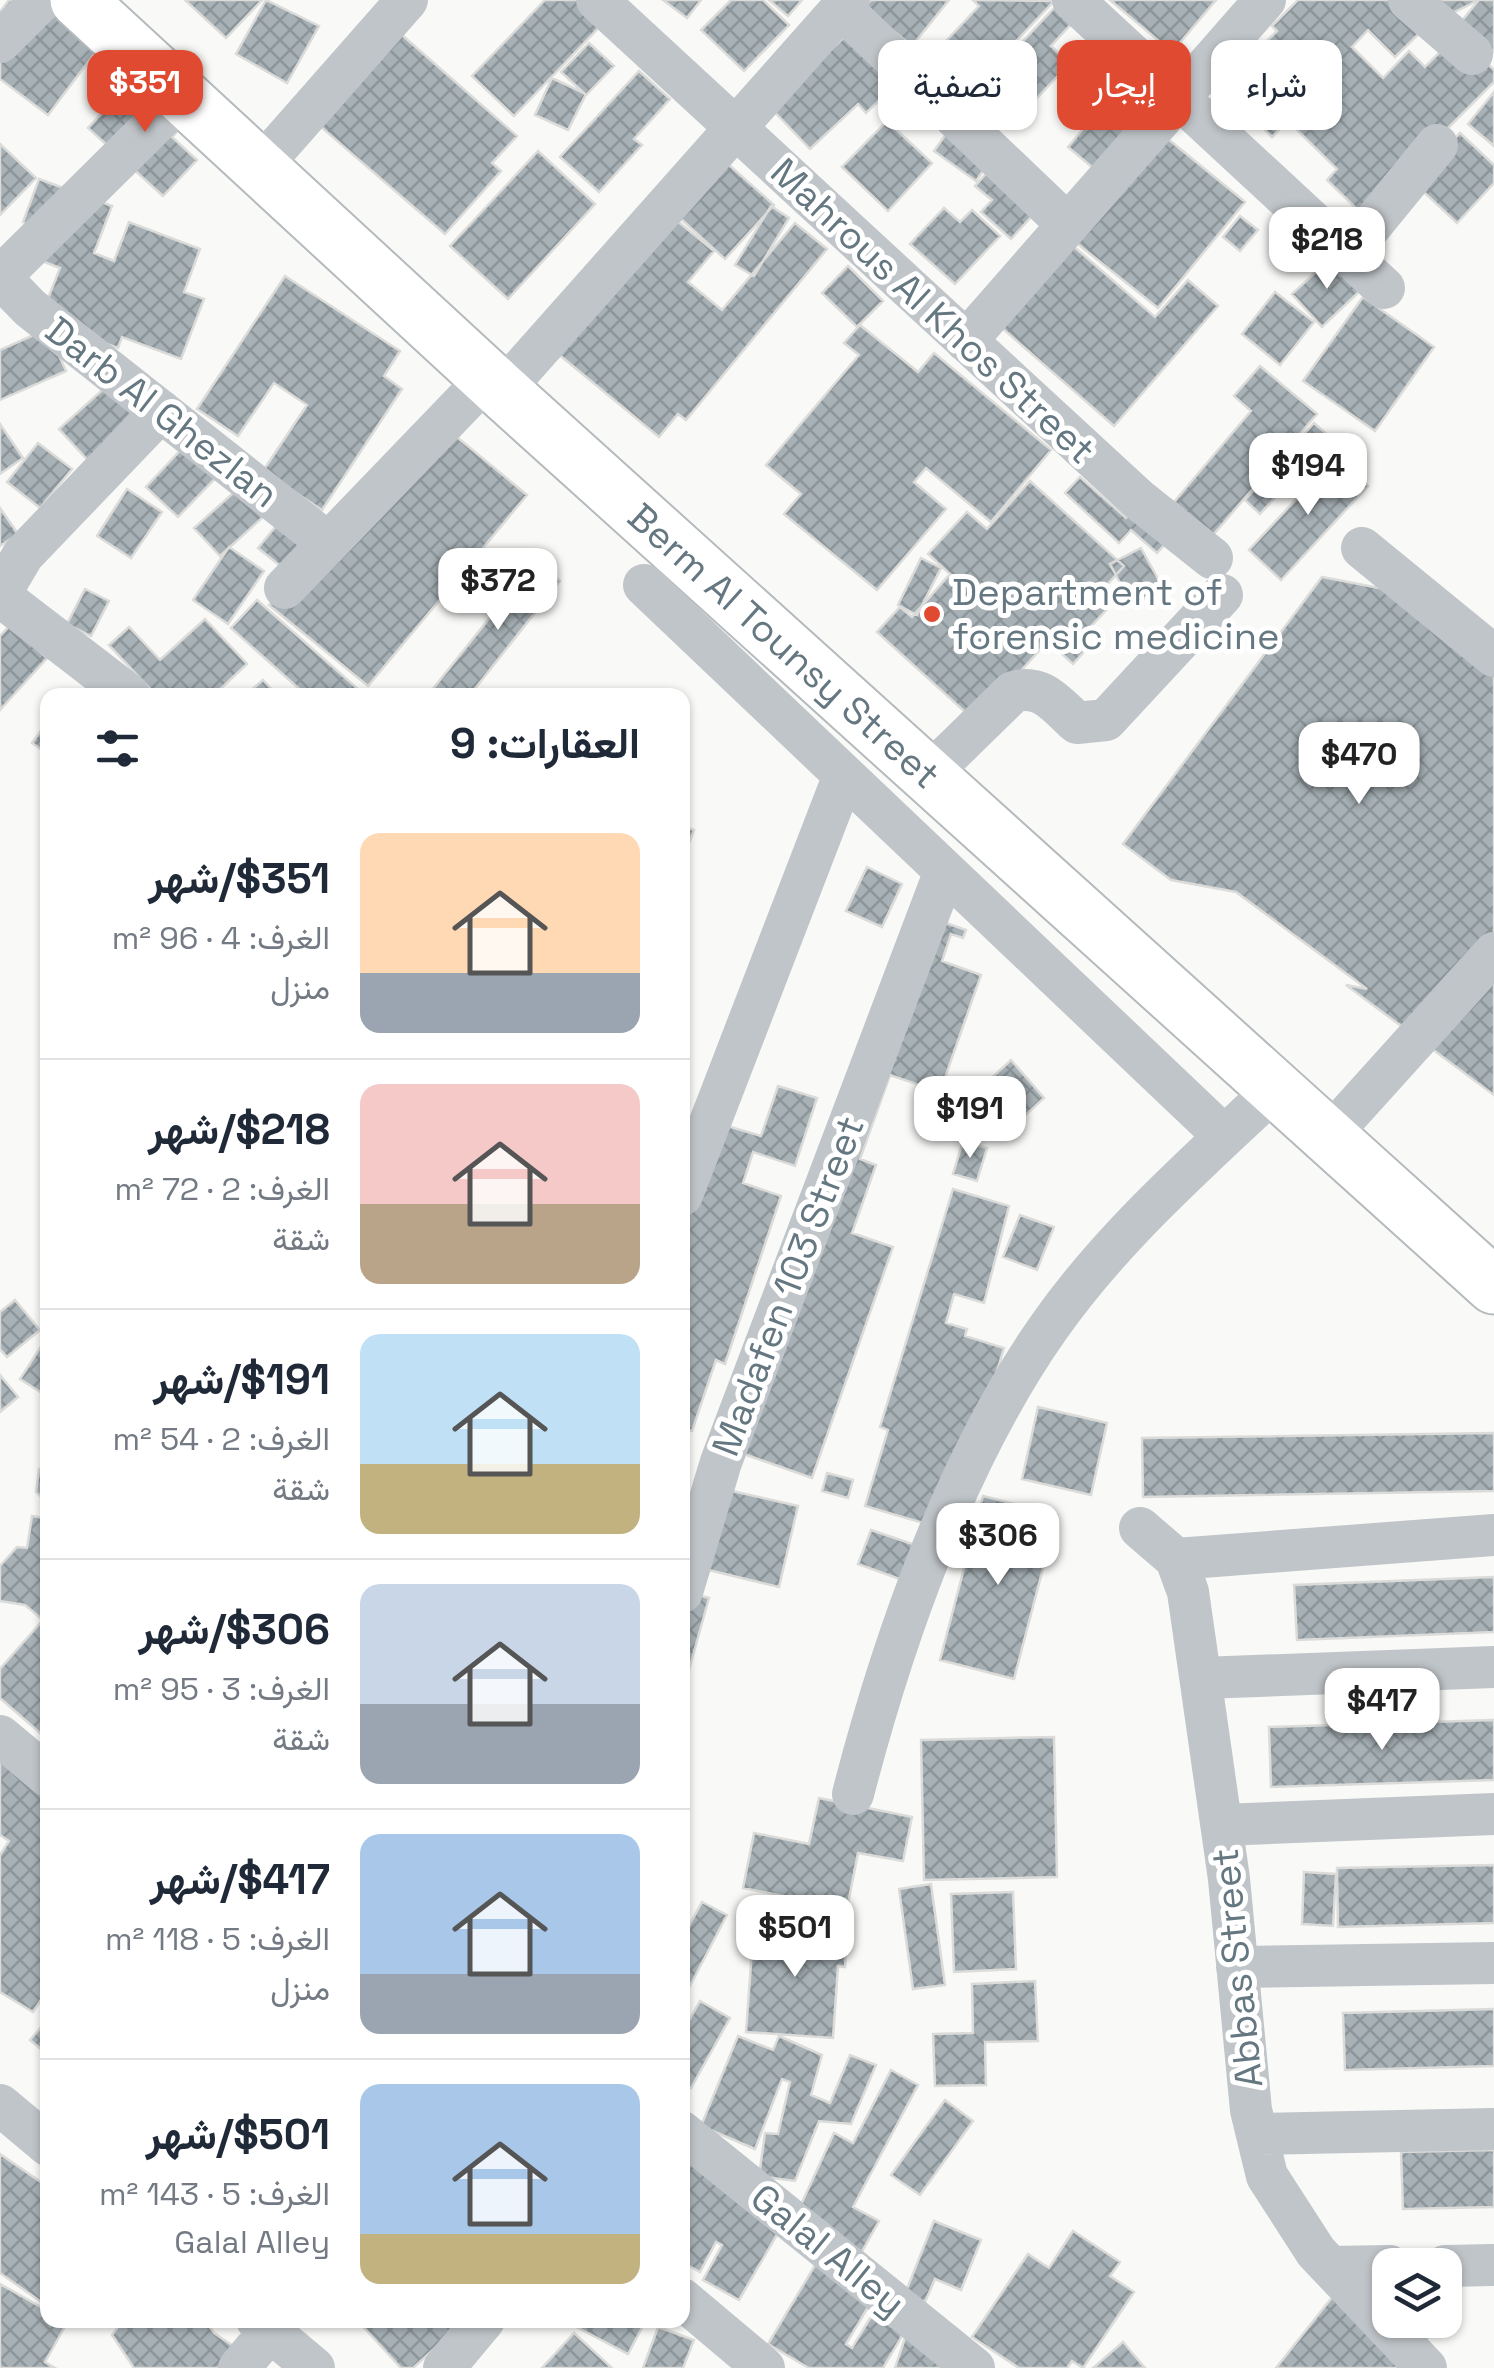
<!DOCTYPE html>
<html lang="ar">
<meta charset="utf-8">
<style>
:root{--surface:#fff;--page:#f2f2f3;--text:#1f2937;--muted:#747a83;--line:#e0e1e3;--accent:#e04a30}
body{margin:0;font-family:"Space Grotesk",Vazirmatn,sans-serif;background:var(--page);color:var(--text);direction:rtl;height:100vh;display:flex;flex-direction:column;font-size:38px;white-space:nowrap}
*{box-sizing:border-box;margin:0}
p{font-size:32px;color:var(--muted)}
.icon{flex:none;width:55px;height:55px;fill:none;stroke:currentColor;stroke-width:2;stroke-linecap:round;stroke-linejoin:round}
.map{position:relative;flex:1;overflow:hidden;direction:ltr}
.sheet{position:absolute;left:40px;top:688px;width:650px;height:1640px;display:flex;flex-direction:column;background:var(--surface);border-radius:20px;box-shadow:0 2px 8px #0004;direction:rtl}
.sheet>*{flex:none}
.banner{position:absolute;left:720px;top:40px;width:622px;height:90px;direction:rtl;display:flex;gap:20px}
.buttons{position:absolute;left:1372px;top:2248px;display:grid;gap:20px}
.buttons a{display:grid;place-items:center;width:90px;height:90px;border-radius:20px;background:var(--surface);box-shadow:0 2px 8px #0004;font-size:50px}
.price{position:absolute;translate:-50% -85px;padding:0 22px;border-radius:20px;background:#fff;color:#222;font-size:32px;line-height:65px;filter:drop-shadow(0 2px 5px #0008)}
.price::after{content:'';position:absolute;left:50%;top:60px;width:30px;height:22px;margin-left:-15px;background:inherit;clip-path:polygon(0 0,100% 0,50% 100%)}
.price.current{background:var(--accent);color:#fff}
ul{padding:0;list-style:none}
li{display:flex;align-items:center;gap:30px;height:250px;padding:0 50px}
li+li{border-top:2px solid var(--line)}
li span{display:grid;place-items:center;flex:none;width:280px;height:200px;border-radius:20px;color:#555}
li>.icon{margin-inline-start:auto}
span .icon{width:120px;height:120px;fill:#fffc;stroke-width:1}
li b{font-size:42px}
h2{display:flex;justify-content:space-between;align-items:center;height:120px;padding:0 50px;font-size:42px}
.chip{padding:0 35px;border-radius:20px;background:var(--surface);box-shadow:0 2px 8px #0004;font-size:35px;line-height:90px}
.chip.current{background:var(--accent);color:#fff}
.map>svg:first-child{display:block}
.building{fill:url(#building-cross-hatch);stroke:#dbdbd9;stroke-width:2.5}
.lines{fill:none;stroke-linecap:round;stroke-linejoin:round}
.major-casing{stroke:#b4babd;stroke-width:59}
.minor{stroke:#c0c5c9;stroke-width:42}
.major{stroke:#fff;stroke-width:55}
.poi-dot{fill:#e04a30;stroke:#fff;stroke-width:4}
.labels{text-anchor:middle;stroke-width:10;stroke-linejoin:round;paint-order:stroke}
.street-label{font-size:38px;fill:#657781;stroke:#fff}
.poi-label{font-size:38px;fill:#657781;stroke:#fff;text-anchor:start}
</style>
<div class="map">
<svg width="1494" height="2368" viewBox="0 0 1494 2368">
<defs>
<pattern id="building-cross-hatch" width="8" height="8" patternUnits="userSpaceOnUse" patternTransform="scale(2.5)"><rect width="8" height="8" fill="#a7b1b6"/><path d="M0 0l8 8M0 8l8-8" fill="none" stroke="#8c9599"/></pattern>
</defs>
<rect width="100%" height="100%" fill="#f9f9f7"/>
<path class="building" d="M 9,0 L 66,0 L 110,33 L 48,115 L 0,79 L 0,12 Z
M 185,0 L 262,0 L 226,38 Z
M 266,0 L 319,26 L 287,83 L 236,54 Z
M 545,0 L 588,0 L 607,19 L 514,116 L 472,76 Z
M 663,0 L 701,0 L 687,18 Z
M 731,0 L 763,0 L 789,25 L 744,71 L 701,30 Z
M 769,0 L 802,0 L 788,16 Z
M 871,0 L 949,0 L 912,46 L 864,7 Z
M 973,0 L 1054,1 L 968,92 L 931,57 L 979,6 Z
M 1110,0 L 1216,0 L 1172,52 Z
M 1298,0 L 1401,0 L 1427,26 L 1395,57 L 1368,30 L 1352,47 L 1383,78 L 1409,51 L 1425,67 L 1458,34 L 1494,70 L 1494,82 L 1362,214 L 1327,180 L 1337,169 L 1288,121 L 1272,137 L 1221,87 L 1277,31 L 1272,26 Z
M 1433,0 L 1479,0 L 1442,18 Z
M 1479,0 L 1494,0 L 1494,52 L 1460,23 Z
M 1056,6 L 1073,22 L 1051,46 L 1070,63 L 1016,120 L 980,87 Z
M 855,27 L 903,78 L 866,113 L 858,104 L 810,149 L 770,107 Z
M 402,35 L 517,136 L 492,163 L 501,171 L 445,234 L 321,127 Z
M 589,43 L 614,66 L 586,95 L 561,72 Z
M 1144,55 L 1192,94 L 1116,187 L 1068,147 Z
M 639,71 L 670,99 L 634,139 L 642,145 L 599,192 L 560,157 Z
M 138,74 L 188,120 L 172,137 L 197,160 L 163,196 L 88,128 Z
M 552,78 L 586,94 L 568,130 L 535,115 Z
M 1494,92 L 1494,146 L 1468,124 Z
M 956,120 L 998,149 L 976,181 L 934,151 Z
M 887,121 L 932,163 L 888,211 L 842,167 Z
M 1460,133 L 1494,165 L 1494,183 L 1457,223 L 1413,182 Z
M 1162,134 L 1245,202 L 1158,308 L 1074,241 Z
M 0,144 L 36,178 L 0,215 Z
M 538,151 L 595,204 L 508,299 L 450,246 Z
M 1005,153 L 1052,194 L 1011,239 L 981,212 L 992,200 L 975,186 Z
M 718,155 L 774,205 L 725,259 L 669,208 Z
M 39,179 L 112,206 L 94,253 L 114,261 L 129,222 L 200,249 L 184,292 L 204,299 L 181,359 L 122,337 L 118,348 L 40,319 L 60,268 L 32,257 L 43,230 L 23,222 Z
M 771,206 L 789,218 L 754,276 L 735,265 Z
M 944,208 L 960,222 L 972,210 L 1000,236 L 955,284 L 910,244 Z
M 665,211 L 714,251 L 688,282 L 722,310 L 795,223 L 827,249 L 686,420 L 678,414 L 659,437 L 551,348 Z
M 1240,216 L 1258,230 L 1240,251 L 1223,237 Z
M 1057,232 L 1155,317 L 1188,280 L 1218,306 L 1114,426 L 985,313 Z
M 1332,257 L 1362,289 L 1322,327 L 1292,294 Z
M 848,266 L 883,301 L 857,327 L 822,293 Z
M 285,276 L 400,351 L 384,376 L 402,389 L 322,510 L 263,471 L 307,405 L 274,383 L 238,436 L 197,409 Z
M 1275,292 L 1314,322 L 1280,365 L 1242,334 Z
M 1363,297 L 1434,347 L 1375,431 L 1303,381 Z
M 860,325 L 918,372 L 934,353 L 1051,450 L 991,522 L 926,468 L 914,482 L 946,509 L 877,590 L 784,514 L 801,494 L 766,465 L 859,355 L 844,343 Z
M 47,329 L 66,371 L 0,400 L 0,350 Z
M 1260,366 L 1317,414 L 1213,535 L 1174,502 L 1251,411 L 1234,396 Z
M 119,375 L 169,430 L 110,484 L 59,429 Z
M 435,419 L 527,495 L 368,686 L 269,605 L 293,576 L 258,548 L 290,509 L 331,543 Z
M 1314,423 L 1330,437 L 1260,514 L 1245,500 Z
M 0,424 L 23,458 L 0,474 Z
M 192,438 L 225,468 L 178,517 L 146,487 Z
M 38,443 L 72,469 L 40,508 L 7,482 Z
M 1335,457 L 1368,486 L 1281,580 L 1249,550 Z
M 1080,477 L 1126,518 L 1147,496 L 1181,526 L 1157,553 L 1131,530 L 1119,543 L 1065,493 Z
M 249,479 L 274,507 L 220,556 L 194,528 Z
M 1030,481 L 1124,566 L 1097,596 L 1109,607 L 1081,637 L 1090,645 L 1073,664 L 1048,641 L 975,721 L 877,632 L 900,607 L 912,617 L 950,574 L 928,554 L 967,512 L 987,529 Z
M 127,489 L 162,512 L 131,558 L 97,536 Z
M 0,508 L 18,534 L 0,546 Z
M 229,547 L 264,571 L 228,624 L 193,600 Z
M 1141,548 L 1163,588 L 1132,605 L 1110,564 Z
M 921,558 L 941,568 L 917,615 L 898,605 Z
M 535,561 L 560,581 L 470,695 L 428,695 Z
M 1322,577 L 1421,596 L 1494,636 L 1494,1095 L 1346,985 L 1367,989 L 1236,892 L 1171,880 L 1123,844 Z
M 85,589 L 109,601 L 91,636 L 67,624 Z
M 257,600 L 358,689 L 352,695 L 306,695 L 231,628 Z
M 205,619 L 247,664 L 214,695 L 156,695 L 109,645 L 129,627 L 160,660 Z
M 10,625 L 47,658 L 0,710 L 0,636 Z
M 263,680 L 277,695 L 246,695 Z
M 48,721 L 48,754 L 32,743 Z
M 682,826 L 694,830 L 682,862 Z
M 867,867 L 902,884 L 882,927 L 846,911 Z
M 918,913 L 966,930 L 963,938 L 951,934 L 942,961 L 981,975 L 940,1092 L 890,1075 L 860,1159 L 876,1165 L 852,1233 L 893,1247 L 812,1478 L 721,1446 Z
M 1011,1060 L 1044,1098 L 1020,1120 L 987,1082 Z
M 778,1086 L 817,1098 L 795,1166 L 753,1152 L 743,1183 L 781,1196 L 725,1364 L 716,1360 L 692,1431 L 682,1428 L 682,1219 L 714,1122 L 761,1136 Z
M 963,1141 L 987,1148 L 977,1181 L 953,1174 Z
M 953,1189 L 1009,1206 L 984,1303 L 954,1294 L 946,1323 L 967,1329 L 965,1336 L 1004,1348 L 953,1515 L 923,1523 L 865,1506 L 888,1430 L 880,1427 Z
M 1020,1215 L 1054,1227 L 1037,1270 L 1003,1257 Z
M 15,1300 L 40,1330 L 7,1357 L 0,1349 L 0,1312 Z
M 45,1340 L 48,1383 L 42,1393 L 20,1379 Z
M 0,1375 L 18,1397 L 0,1412 Z
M 1038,1407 L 1107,1423 L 1091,1495 L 1022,1479 Z
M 1494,1433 L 1494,1491 L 1143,1497 L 1142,1438 Z
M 39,1469 L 48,1471 L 48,1503 L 36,1492 Z
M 827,1473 L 853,1480 L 848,1498 L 822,1491 Z
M 697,1483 L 798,1506 L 779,1587 L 700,1568 Z
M 983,1496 L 1057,1515 L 1014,1679 L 940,1660 Z
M 32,1516 L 48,1519 L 48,1740 L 0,1698 L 0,1669 L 43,1620 L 25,1605 L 0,1601 L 0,1566 L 17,1547 L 27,1548 Z
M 871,1530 L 942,1554 L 930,1590 L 858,1564 Z
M 1494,1577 L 1494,1632 L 1297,1640 L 1294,1585 Z
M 682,1591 L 709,1598 L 682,1695 Z
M 1494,1720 L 1494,1780 L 1271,1787 L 1269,1727 Z
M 1054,1737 L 1057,1877 L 924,1880 L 921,1740 Z
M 0,1760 L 48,1789 L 48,1989 L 33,2012 L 0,1992 L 0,1855 L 9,1841 L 0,1835 Z
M 819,1798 L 912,1817 L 903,1861 L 858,1853 L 847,1909 L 743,1888 L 754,1833 L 809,1844 Z
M 1494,1865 L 1494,1923 L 1338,1927 L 1337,1868 Z
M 1304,1872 L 1336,1874 L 1333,1926 L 1302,1924 Z
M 931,1884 L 945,1985 L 913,1989 L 899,1889 Z
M 1013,1892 L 1016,1969 L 954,1972 L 951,1894 Z
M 702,1902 L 727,1915 L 682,2001 L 682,1939 Z
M 754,1923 L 847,1930 L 845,1967 L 838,1966 L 833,2038 L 746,2032 Z
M 1035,1981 L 1038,2041 L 985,2042 L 986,2085 L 935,2086 L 933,2034 L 973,2033 L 972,1984 Z
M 700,2001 L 730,2018 L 691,2088 L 682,2083 L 682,2033 Z
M 1494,2009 L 1494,2066 L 1345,2070 L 1343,2013 Z
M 48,2019 L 48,2055 L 30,2040 Z
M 738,2036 L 773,2050 L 779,2036 L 822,2055 L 811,2095 L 830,2103 L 850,2055 L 876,2065 L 851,2124 L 819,2121 L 795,2181 L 759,2176 L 765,2133 L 778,2134 L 790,2082 L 782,2079 L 755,2149 L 701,2126 Z
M 891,2070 L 918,2085 L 853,2207 L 879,2221 L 860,2255 L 794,2220 L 834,2133 L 853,2143 Z
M 945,2100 L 973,2121 L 920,2195 L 891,2175 Z
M 682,2144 L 793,2207 L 739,2300 L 703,2280 L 722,2245 L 716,2242 L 700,2272 L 682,2262 Z
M 1494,2150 L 1494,2207 L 1403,2209 L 1401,2152 Z
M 0,2154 L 48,2187 L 47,2306 L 0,2273 Z
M 934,2221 L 981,2240 L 961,2290 L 935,2279 L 925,2302 L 905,2294 Z
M 1073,2231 L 1120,2262 L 1110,2276 L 1134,2292 L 1083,2368 L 1072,2361 L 1067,2368 L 1019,2368 L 972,2337 L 1028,2254 L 1049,2268 Z
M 820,2257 L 877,2292 L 846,2344 L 852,2348 L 880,2302 L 911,2321 L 883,2368 L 809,2368 L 768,2344 Z
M 1357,2266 L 1390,2293 L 1390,2320 L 1424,2320 L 1435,2329 L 1404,2368 L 1276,2368 Z
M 0,2284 L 48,2311 L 48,2320 L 67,2323 L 45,2362 L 55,2368 L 0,2368 Z
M 123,2320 L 205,2320 L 214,2333 L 238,2349 L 225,2368 L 134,2368 L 112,2335 Z
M 357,2320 L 466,2320 L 413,2368 L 401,2368 Z
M 563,2320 L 646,2320 L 628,2354 Z
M 658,2327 L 694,2340 L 683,2368 L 643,2368 Z
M 907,2332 L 949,2368 L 895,2368 Z
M 574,2333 L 612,2368 L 542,2368 Z
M 1123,2342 L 1145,2368 L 1093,2368 Z"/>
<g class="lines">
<g class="major-casing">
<path id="major" d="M 78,0 L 502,391 L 1494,1286"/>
</g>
<path class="minor" d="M 597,0 L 1138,499 L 1212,558
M 1073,0 L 1384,288
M 1409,0 L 1472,54
M 842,9 L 1068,225
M 0,42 L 42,0
M 182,97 L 0,277 L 30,308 L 328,543
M 259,168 L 407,0
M 1348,254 L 1437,145
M 966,341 L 1265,0
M 502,391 L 849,0
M 1362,548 L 1494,656
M 644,585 L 1224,1136
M 285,588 L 488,377
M 0,594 L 23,555 L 161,411
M 0,596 L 129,695
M 927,776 L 1013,692 C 1042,683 1057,705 1077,723 L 1106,720 L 1222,595
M 1327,1138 L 1494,953
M 682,1195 L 844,775
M 1140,1528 L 1176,1559 L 1188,1592 L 1229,1879 L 1251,2110 L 1267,2176 L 1316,2252 L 1426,2368
M 1176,1559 L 1494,1535
M 682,1592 L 721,1462 L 945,871
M 1202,1678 L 1494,1667
M 0,1736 L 48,1776
M 853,1794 C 893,1639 956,1459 1049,1327 C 1112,1237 1195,1165 1274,1090
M 1222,1825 L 1494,1814
M 1237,1967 L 1494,1963
M 0,2105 L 48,2145
M 682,2132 L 974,2368
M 1257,2134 L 1494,2129
M 1445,2266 L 1494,2265
M 1330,2267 L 1390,2266
M 682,2299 L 764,2368
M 257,2320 L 314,2368
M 239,2368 L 270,2331
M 444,2368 L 484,2320"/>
<use href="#major" class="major"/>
</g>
<circle class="poi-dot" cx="932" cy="614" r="10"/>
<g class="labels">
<g class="street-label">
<text transform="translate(933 311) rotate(43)" y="13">Mahrous Al Khos Street</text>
<text transform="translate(162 412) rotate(38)" y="13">Darb Al Ghezlan</text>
<text transform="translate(784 646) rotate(42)" y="13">Berm Al Tounsy Street</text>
<text transform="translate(788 1286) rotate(-69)" y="13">Madafen 103 Street</text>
<text transform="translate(1237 1968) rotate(-96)" y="13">Abbas Street</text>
<text transform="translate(828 2250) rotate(39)" y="13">Galal Alley</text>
</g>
<g class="poi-label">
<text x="952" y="605">Department of<tspan x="952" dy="44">forensic medicine</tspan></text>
</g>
</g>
</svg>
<div class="buttons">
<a><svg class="icon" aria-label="layers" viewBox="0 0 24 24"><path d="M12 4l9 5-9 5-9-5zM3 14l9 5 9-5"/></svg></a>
</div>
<b class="price current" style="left:145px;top:135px">$351</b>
<b class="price" style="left:1327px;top:292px">$218</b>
<b class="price" style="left:1308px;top:518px">$194</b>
<b class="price" style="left:498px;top:633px">$372</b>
<b class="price" style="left:1359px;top:807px">$470</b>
<b class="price" style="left:970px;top:1161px">$191</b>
<b class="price" style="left:998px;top:1588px">$306</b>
<b class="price" style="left:1382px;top:1753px">$417</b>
<b class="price" style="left:795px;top:1980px">$501</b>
<div class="banner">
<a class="chip">شراء</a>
<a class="chip current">إيجار</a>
<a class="chip">تصفية</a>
</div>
<section class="sheet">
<h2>العقارات: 9<svg class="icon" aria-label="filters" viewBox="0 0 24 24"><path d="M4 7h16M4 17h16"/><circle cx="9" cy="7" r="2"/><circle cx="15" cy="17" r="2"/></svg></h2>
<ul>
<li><span style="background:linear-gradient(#ffd9b3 70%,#9aa5b1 0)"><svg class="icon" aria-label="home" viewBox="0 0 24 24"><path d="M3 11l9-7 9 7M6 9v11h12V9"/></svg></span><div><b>$351/شهر</b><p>الغرف: 4 · 96 m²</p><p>منزل</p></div></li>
<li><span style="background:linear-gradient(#f6c9c9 60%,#b9a48a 0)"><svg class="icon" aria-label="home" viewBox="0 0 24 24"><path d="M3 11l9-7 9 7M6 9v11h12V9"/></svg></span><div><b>$218/شهر</b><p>الغرف: 2 · 72 m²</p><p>شقة</p></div></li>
<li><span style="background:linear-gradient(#bfe0f5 65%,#c2b280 0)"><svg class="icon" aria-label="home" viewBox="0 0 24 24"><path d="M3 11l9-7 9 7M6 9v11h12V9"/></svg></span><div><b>$191/شهر</b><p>الغرف: 2 · 54 m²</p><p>شقة</p></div></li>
<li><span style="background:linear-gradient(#c9d6e8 60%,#9aa5b1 0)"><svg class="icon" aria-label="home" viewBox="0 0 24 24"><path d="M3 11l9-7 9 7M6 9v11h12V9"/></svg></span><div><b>$306/شهر</b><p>الغرف: 3 · 95 m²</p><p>شقة</p></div></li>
<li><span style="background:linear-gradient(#a9c7e8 70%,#9aa5b1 0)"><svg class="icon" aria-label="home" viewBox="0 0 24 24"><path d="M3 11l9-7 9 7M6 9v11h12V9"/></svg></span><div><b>$417/شهر</b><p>الغرف: 5 · 118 m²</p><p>منزل</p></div></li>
<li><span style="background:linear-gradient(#a9c7e8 75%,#c2b280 0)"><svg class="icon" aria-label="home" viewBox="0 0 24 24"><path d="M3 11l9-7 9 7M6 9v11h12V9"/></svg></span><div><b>$501/شهر</b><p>الغرف: 5 · 143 m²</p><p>Galal Alley</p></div></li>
</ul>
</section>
</div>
